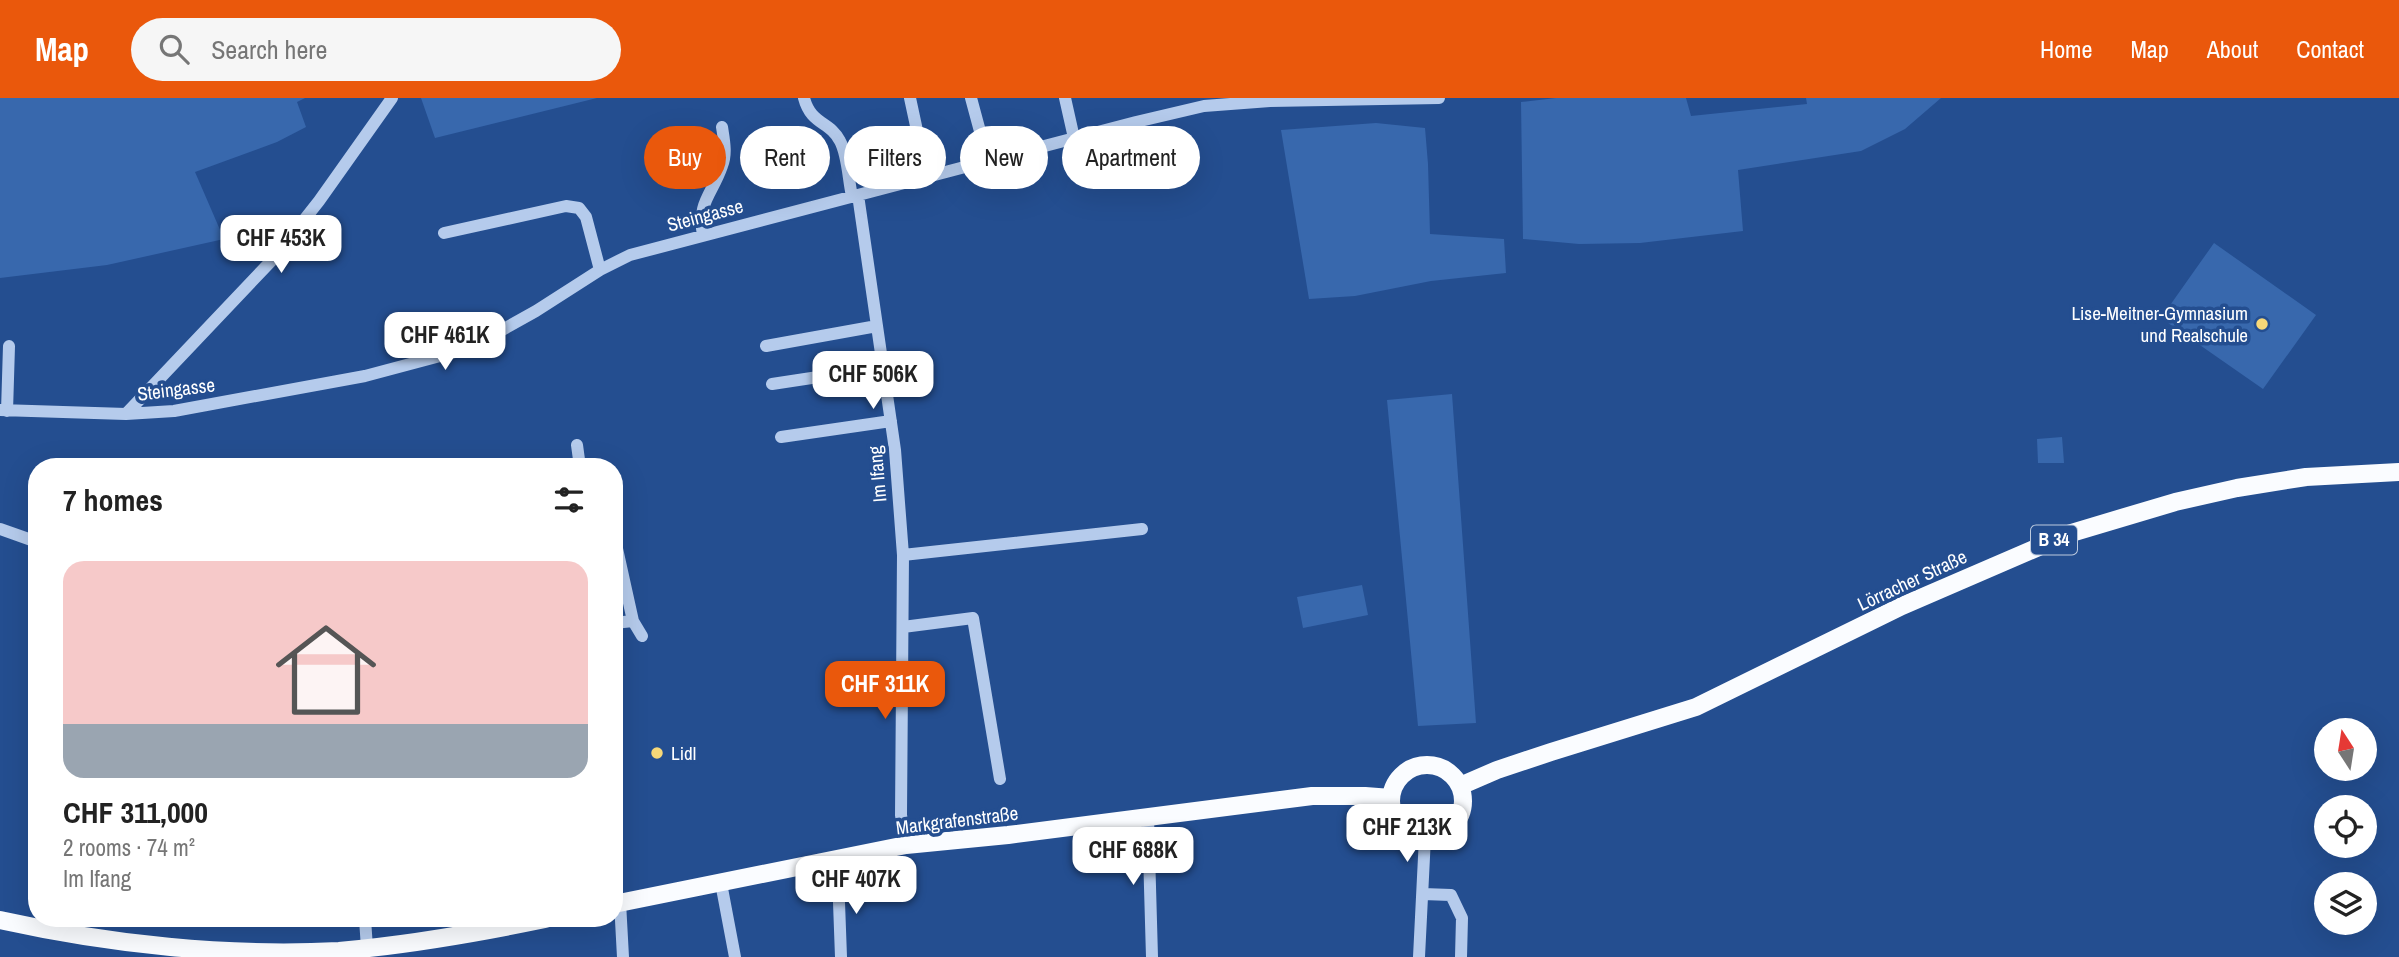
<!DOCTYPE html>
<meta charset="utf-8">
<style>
:root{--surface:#fff;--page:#f6f6f6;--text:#222;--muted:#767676;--line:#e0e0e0;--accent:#ea580c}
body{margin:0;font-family:"Archivo Narrow",sans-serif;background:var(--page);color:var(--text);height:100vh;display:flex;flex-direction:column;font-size:26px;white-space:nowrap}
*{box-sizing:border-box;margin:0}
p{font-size:23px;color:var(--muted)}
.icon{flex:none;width:38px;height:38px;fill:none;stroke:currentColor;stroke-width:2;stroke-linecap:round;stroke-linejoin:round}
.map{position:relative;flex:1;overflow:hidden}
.panel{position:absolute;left:28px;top:360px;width:595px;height:469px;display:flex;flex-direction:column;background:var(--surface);border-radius:28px;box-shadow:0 7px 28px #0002}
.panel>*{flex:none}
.hud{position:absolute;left:644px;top:28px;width:665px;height:63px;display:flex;gap:14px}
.needle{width:46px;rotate:348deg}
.buttons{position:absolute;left:2314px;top:620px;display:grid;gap:14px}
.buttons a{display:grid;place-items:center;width:63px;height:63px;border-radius:50%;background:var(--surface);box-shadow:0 7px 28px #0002;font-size:35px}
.price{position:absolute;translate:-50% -60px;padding:0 16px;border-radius:14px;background:#fff;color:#222;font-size:23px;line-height:46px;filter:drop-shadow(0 2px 4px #0008)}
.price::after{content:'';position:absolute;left:50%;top:42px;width:21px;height:16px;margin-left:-10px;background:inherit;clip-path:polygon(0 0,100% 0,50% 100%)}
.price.selected{background:var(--accent);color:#fff}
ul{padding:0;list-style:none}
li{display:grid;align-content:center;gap:14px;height:371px;padding:0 35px}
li+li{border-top:2px solid var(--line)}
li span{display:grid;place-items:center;height:217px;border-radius:21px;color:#555}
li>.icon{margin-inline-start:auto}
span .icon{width:126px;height:126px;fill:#fffc;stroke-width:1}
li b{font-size:30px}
h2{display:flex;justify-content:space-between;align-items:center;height:84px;padding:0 35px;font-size:30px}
.chip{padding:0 24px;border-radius:32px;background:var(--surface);box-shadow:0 7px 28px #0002;font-size:24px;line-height:63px}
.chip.selected{background:var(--accent);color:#fff}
header{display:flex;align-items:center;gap:42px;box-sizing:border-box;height:98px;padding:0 35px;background:var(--accent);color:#fff}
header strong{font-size:33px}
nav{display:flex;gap:38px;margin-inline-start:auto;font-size:24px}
.search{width:490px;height:63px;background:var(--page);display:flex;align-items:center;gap:18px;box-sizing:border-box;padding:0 24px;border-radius:38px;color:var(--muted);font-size:26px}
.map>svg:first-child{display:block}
.green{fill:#3868ad}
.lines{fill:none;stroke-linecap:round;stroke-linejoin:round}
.minor{stroke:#b5cbec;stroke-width:12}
.major{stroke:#fafcff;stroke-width:18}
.poi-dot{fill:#f7d878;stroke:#244e90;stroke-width:2.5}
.labels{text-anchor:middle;stroke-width:7;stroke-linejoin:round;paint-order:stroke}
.shield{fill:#244e90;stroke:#bdcade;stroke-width:2}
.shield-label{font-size:18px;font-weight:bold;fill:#fff}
.street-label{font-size:19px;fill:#fff;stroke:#244e90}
.poi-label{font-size:19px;fill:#fff;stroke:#244e90;text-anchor:end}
</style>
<header>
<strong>Map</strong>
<div class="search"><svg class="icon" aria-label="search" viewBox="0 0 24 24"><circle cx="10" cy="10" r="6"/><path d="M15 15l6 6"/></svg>Search here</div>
<nav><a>Home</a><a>Map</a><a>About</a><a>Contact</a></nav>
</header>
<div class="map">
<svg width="2399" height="859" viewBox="0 0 2399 859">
<rect width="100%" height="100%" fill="#244e90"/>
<path class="green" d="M 0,0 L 305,0 L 297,4 L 306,29 L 277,44 L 195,74 L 224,141 L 107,167 L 0,180 Z
M 421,0 L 597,0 L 435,40 Z
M 1556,0 L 1686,0 L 1691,18 L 1807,6 L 1806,0 L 1941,0 L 1905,31 L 1861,53 L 1738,72 L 1743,133 L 1640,145 L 1579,146 L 1523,141 L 1521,4 Z
M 1376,25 L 1425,30 L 1428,66 L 1430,136 L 1504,141 L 1506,175 L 1431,183 L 1355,198 L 1309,201 L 1281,32 Z
M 2214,145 L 2316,217 L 2263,291 L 2161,220 Z
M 1452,296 L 1476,625 L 1418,628 L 1387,302 Z
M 2062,339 L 2064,365 L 2038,365 L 2037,341 Z
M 1362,487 L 1368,517 L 1303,530 L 1297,499 Z"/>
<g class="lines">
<path class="minor" d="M 804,0 C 811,27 830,23 840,43 C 848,58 848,81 852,98
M 910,0 L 927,79
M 971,0 L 988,63
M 1065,0 L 1074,40
M 858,97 L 895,352 L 903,457 L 901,717 L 906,747
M 444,135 L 566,108 L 579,110 L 586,119 L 600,172
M 703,137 C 697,104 712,97 722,68 C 727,56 724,42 722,29
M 766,248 L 877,228
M 772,286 L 884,269
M 0,312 L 126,316 L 174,313 L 365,278 L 470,250 L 536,213 L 600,172 L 630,157 L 1136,24 L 1204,8 L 1270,3 L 1439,0
M 7,313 L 9,248
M 126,316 L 274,160 L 319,103 L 392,0
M 781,339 L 891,323
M 577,347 L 580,369
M 0,431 L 37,444
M 614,437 L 633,523 L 642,538
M 903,457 L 1142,431
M 614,525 L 633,523
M 903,529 L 973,520 L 1000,681
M 1148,719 L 1152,859
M 835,761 L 838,777 L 841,859
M 721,785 L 735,859
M 1423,796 L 1451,797 L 1462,820 L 1461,859
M 620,804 L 623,859
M 365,821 L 367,850
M 1419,859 L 1425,739"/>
<path class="major" d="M1391 703a36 36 0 1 1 72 0a36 36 0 1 1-72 0Z
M 1460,688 L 1497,672 L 1551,654 L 1696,609 L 1902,508 L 2071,435 L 2175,404 L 2237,390 L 2306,379 L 2399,374
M 614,806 L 906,747 L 1008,737 L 1312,698 L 1365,698 L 1391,700
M 0,822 C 108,846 228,859 339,853 C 409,847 477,835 545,821"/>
</g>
<g class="poi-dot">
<circle cx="2262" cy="226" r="7"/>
<circle cx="657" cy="655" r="7"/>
</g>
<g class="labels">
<rect class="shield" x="2031" y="427.5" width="46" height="29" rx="5"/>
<g class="shield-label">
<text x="2054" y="448">B 34</text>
</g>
<g class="street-label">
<text transform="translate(705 117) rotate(-15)" y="7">Steingasse</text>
<text transform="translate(176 291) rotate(-7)" y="7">Steingasse</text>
<text transform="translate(877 376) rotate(-95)" y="7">Im Ifang</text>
<text transform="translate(1912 482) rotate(-25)" y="7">Lörracher Straße</text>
<text transform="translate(957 722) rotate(-7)" y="7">Markgrafenstraße</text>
</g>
<g class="poi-label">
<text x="2248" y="222">Lise-Meitner-Gymnasium<tspan x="2248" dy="22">und Realschule</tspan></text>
<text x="671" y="662" text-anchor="start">Lidl</text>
</g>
</g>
</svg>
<div class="buttons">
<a><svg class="needle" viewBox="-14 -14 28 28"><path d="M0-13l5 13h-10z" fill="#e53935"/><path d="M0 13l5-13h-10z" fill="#767676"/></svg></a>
<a><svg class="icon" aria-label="locate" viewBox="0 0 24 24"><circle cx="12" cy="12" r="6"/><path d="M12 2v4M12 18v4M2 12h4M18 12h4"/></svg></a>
<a><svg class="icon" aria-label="layers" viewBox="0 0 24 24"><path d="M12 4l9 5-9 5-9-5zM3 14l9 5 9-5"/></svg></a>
</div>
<b class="price" style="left:281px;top:177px">CHF 453K</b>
<b class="price" style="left:445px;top:274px">CHF 461K</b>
<b class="price" style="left:873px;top:313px">CHF 506K</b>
<b class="price selected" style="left:885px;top:623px">CHF 311K</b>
<b class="price" style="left:1407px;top:766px">CHF 213K</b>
<b class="price" style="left:1133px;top:789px">CHF 688K</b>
<b class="price" style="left:856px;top:818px">CHF 407K</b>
<div class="hud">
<a class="chip selected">Buy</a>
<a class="chip">Rent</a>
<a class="chip">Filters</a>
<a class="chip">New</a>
<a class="chip">Apartment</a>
</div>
<section class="panel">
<h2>7 homes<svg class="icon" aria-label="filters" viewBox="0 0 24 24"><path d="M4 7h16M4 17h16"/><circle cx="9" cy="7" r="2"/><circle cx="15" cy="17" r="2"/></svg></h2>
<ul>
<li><span style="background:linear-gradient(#f6c9c9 75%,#9aa5b1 0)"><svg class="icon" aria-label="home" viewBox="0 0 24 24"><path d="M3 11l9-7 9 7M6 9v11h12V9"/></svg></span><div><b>CHF 311,000</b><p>2 rooms · 74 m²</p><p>Im Ifang</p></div></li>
</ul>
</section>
</div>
